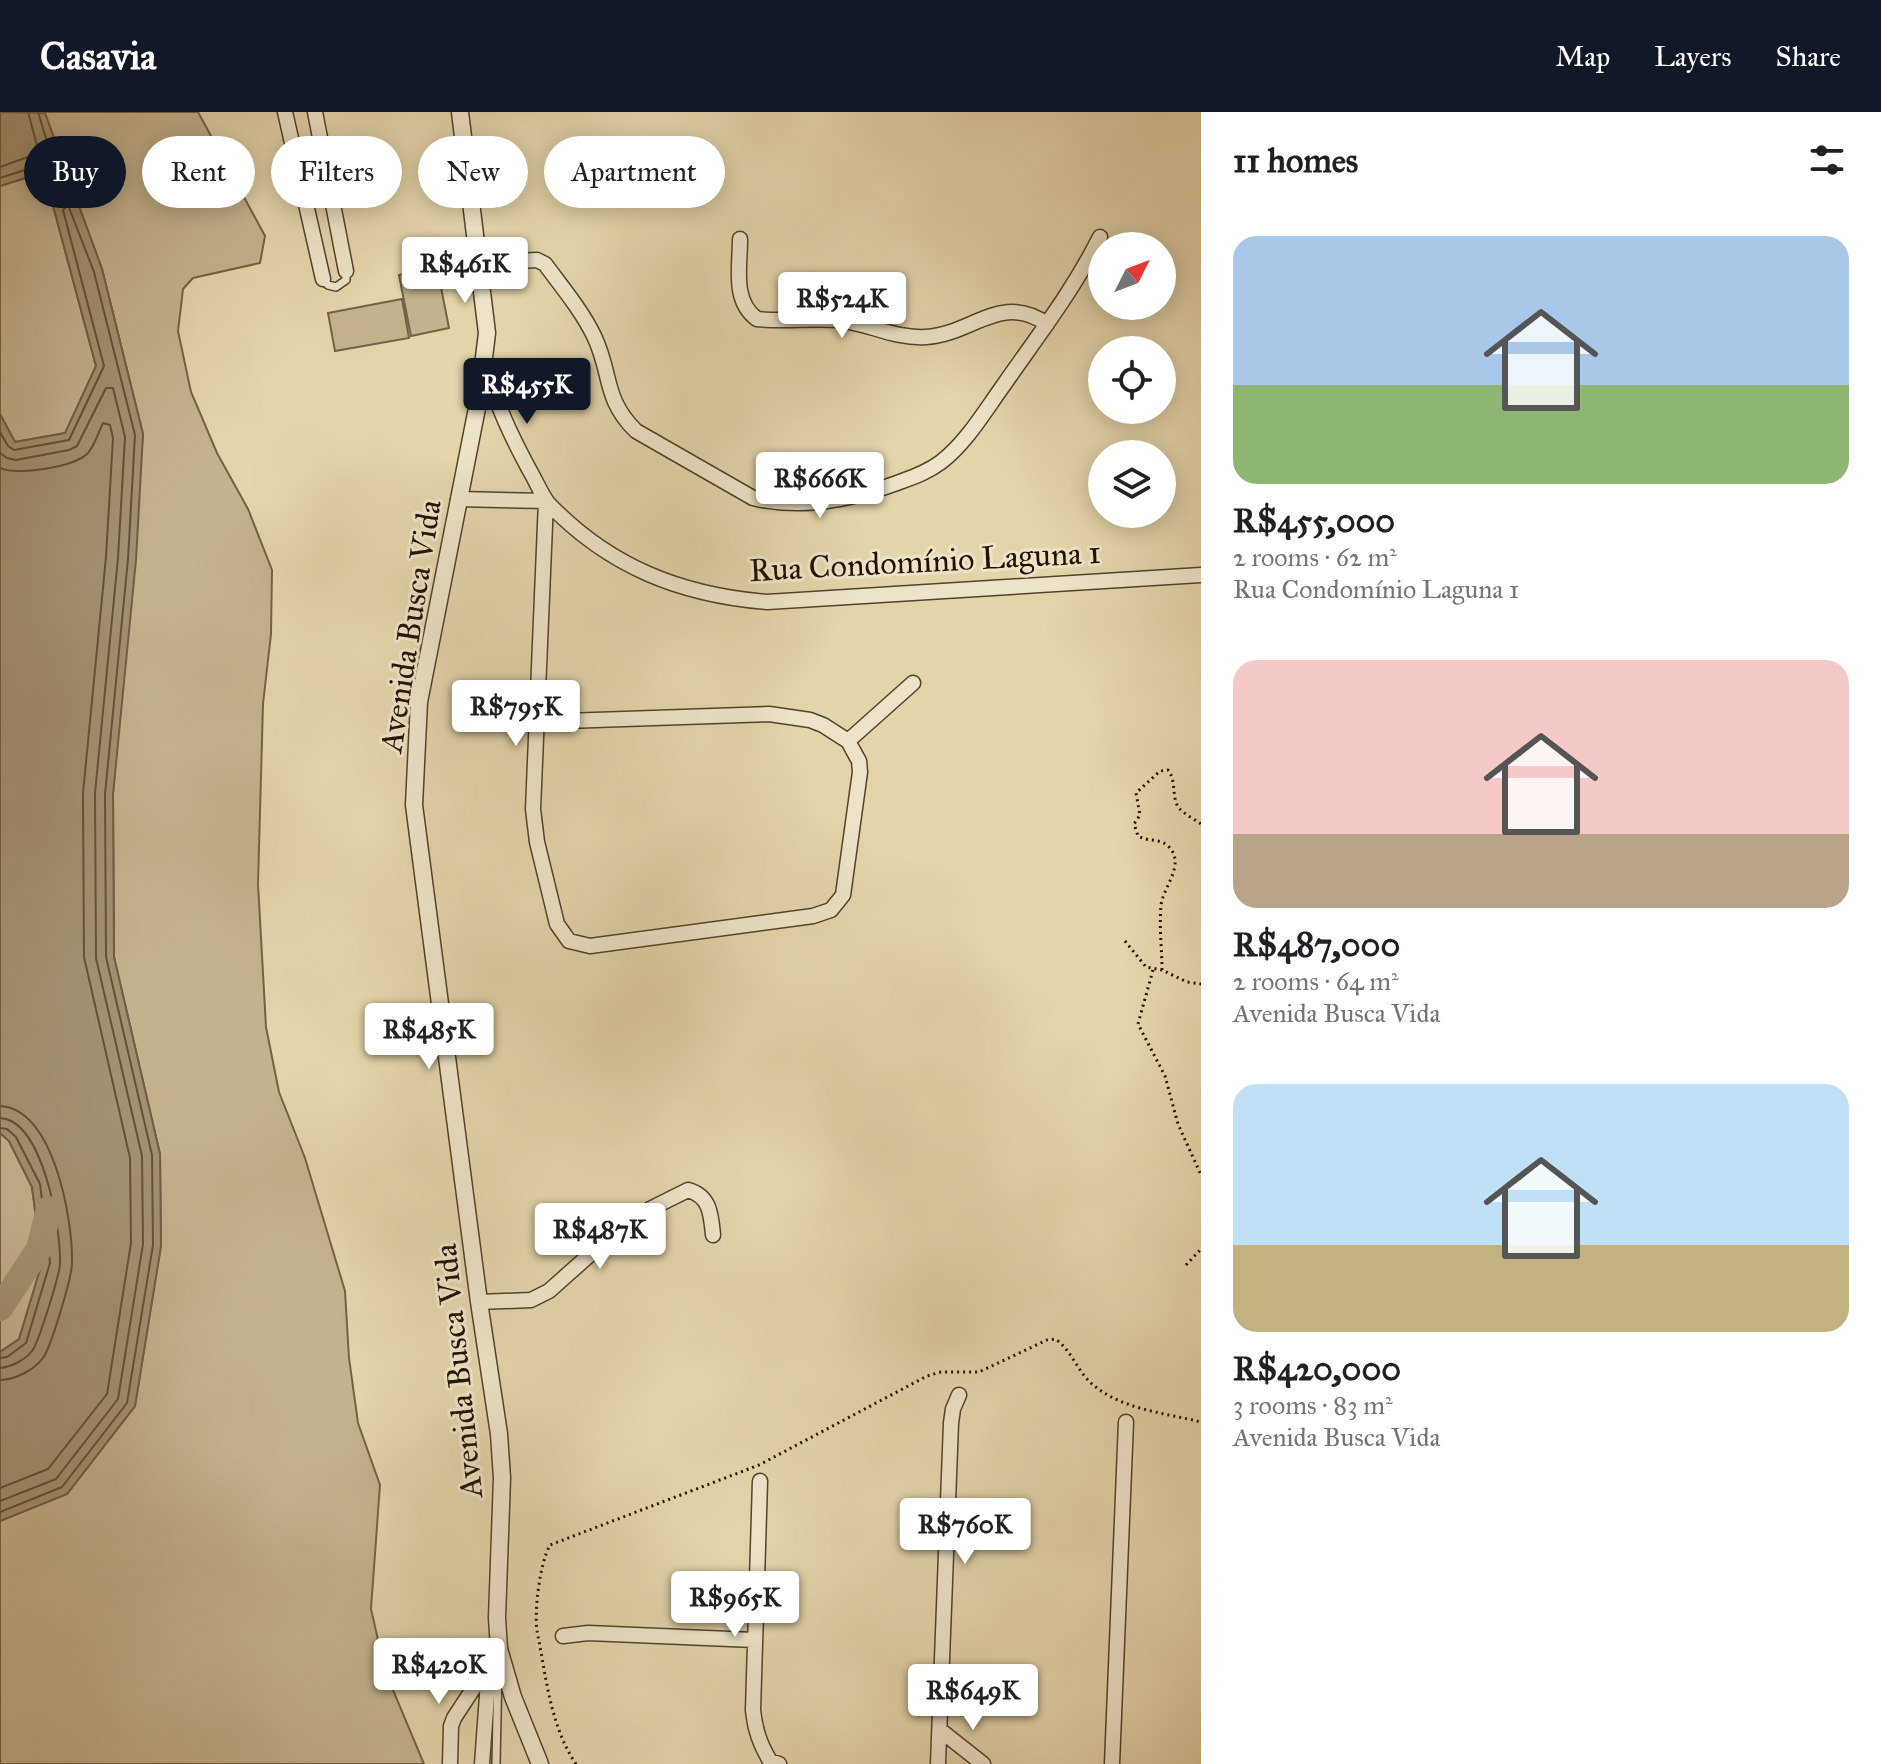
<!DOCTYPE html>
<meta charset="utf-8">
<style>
:root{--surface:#fff;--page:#f6f6f6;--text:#202124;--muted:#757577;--accent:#111827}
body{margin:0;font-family:"IM FELL Great Primer",serif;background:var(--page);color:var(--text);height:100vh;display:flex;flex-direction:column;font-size:30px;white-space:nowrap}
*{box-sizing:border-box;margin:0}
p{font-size:26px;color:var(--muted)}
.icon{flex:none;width:44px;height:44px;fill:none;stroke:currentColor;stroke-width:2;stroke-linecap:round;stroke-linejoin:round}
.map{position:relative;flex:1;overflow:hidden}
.side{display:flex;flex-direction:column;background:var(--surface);width:680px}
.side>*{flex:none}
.guide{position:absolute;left:24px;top:24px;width:760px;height:72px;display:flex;gap:16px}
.needle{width:52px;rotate:48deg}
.controls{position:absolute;left:1088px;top:120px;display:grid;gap:16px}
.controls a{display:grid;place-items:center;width:88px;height:88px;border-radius:50%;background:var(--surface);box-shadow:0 4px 20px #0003;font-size:40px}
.price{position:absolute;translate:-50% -68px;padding:0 18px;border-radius:8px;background:#fff;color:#222;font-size:26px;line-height:52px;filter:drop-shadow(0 2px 4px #0008)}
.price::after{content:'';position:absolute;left:50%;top:48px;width:24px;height:18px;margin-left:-12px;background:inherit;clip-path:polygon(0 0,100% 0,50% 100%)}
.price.current{background:var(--accent);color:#fff}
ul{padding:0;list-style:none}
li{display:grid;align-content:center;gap:16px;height:424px;padding:0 32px}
li span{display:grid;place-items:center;height:248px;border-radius:24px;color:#555}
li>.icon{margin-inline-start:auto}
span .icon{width:144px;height:144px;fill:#fffc;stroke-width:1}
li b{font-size:34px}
h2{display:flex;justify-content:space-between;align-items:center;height:96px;padding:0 32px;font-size:34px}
.pill{padding:0 28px;border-radius:36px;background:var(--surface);box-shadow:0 4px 20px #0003;font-size:28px;line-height:72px}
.pill.current{background:var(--accent);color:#fff}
header{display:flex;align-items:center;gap:48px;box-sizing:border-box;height:112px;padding:0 40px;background:var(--accent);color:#fff}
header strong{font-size:38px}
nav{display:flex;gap:44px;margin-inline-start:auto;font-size:28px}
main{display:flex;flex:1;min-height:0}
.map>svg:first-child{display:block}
.green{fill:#c3b38d;stroke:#746246;stroke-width:2}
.water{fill:#a29270;stroke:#705f43;stroke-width:2}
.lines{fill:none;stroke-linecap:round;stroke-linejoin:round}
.shore{stroke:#635238;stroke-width:2}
.river{stroke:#a29270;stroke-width:26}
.service-casing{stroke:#54422a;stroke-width:10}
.minor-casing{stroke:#54422a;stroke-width:17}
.tertiary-casing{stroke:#54422a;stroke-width:19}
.path{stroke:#241200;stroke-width:3;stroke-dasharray:2 4;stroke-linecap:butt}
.service{stroke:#ede3c8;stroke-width:7}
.minor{stroke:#ede3c8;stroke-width:14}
.tertiary{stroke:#ede3c8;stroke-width:16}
.labels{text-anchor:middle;stroke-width:6;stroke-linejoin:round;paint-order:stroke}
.street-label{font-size:32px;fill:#241200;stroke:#ede3c8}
</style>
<header>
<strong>Casavia</strong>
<nav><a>Map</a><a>Layers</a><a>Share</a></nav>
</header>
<main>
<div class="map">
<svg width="1201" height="1652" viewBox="0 0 1201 1652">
<rect width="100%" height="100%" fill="#e3d4aa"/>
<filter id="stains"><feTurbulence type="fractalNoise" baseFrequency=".0025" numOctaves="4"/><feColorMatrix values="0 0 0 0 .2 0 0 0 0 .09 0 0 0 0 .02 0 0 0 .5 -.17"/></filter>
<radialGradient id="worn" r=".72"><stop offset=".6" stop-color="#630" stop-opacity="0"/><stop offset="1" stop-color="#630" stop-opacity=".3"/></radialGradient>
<path class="green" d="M 44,0 L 198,0 L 265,124 L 260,151 L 193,166 L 183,177 L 178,219 L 191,280 L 217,341 L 248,397 L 272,458 L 271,522 L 263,592 L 258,772 L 266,915 L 279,980 L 305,1046 L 345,1179 L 349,1246 L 358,1311 L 380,1373 L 371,1497 L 385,1559 L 424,1652 L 0,1652 L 0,1409 L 67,1382 L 135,1294 L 161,1133 L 160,1042 L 114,845 L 113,682 L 143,322 L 102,157 Z
M 44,60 L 96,254 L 66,321 L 15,330 L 0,302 L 0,74 Z
M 437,155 L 449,216 L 411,224 L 399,163 Z
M 402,187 L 409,226 L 335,239 L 328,201 Z
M 0,1021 L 9,1029 L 32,1075 L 42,1151 L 19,1228 L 0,1240 Z"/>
<path class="water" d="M 0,0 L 45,1 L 102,157 L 143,322 L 136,448 L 113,682 L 114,845 L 160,1042 L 161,1134 L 135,1294 L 67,1382 L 0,1409 L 0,1240 L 19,1227 L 42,1151 L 32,1075 L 9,1029 L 0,1021 L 0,302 L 15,330 L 65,321 L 96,254 L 44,60 L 0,74 Z"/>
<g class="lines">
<path class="shore" d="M 0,55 L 39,41 L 28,0
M 0,66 L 40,53 L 54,53 L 38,0
M 0,320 L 8,334 L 14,338 L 69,328 L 104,254 L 63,98 L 68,93 L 94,160 L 135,323 L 128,447 L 105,682 L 106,845 L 152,1043 L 153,1133 L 127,1291 L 62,1375 L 0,1400
M 0,341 L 7,346 L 16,348 L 69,338 L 77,334 L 106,276 L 113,276 L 125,325 L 118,446 L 95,681 L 96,846 L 142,1044 L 143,1132 L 118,1287 L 56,1367 L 0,1389
M 0,356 C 17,364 75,355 88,341 C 95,333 98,321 103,311 L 110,313 L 113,326 L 106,445 L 83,681 L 84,845 L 130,1046 L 131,1131 L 107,1282 L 48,1357 L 0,1376
M 0,994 C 54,996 73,1109 72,1151 C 72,1165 51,1235 43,1246 C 34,1258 15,1268 0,1268
M 0,1006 C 43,1008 61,1117 60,1151 C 60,1162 38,1232 32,1239 C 25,1248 11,1255 0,1256
M 0,1016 L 7,1017 L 16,1025 L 40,1072 L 50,1151 L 26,1231 L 7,1245 L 0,1246"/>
<path class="river" d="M 0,1196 L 39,1137 L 49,1097"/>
<g class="service-casing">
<path id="service" d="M 323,167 L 328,173 L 336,175 L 346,168 L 346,159
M 496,1652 L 498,1555"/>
</g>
<g class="minor-casing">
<path id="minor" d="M 285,0 L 323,167
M 315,0 L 346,159
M 740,127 C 740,155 732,189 757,207 C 783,210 810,206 836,208 C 867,210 893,227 926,225 C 973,222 1001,180 1047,212
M 479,151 L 537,148 L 545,152 C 562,175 582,199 594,224 C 612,261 603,287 636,319 L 753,386 C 802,398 851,388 897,371 C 913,365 928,360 941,350 C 966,331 985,299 1003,274 C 1037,225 1073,179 1100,125
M 485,251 C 496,292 510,322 530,359 C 536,369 541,382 548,391 C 609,455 681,483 767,490 L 1201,463
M 458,387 L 546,389
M 536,610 L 769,602 L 810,608 L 823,613 L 848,629 L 859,649 L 860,660 L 843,783 L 831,798 L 813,804 L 590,834 L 569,829 L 557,812 L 537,730 L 533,697 L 546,389
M 848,629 L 913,571
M 479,1190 L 531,1188 L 549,1179 L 613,1122 L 650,1097 L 688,1078 C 710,1084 711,1102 713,1123
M 760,1369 L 753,1598 C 755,1618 760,1632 770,1649 L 779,1652
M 563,1524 L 588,1521 L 754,1528
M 940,1618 L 983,1652
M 450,1652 L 451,1614 L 454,1606 L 499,1537
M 482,1652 L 489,1556
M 938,1652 L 951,1311 L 953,1297 L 959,1283
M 1112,1652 L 1126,1310"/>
</g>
<g class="tertiary-casing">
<path id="tertiary" d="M 460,0 L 487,221 L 479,286 L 419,590 L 414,693 L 479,1190 L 499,1322 L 502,1366 L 497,1506 L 499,1537 L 513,1585 L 540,1652"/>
</g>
<path class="path" d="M 1125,829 L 1146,855 L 1162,858 L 1187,870 L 1201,872
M 1153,858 L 1138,912 L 1165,964 L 1178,1012 L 1201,1063
M 1162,858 C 1162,837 1159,815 1161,794 C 1162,776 1187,752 1168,734 C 1159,726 1148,730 1138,724 L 1134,712 L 1140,703 L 1136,681 L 1160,659 L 1168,658 C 1177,669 1171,686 1179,696 C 1184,702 1194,707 1201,712
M 1186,1153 L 1201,1137
M 576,1652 C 550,1614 546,1563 537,1519 C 534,1498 540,1451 550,1433 L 759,1353 L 927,1264 L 941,1260 L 979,1260 L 1047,1228 L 1055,1227 C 1070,1236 1077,1258 1090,1270 C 1118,1297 1165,1301 1201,1310"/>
<use href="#service" class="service"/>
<use href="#minor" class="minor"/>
<use href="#tertiary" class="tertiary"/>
</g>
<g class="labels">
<g class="street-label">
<text transform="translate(925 449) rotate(-3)" y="11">Rua Condomínio Laguna 1</text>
<text transform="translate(410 514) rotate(-81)" y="11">Avenida Busca Vida</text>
<text transform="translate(458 1259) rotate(-96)" y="11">Avenida Busca Vida</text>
</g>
</g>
<rect width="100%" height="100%" filter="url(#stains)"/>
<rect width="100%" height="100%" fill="url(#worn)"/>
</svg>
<div class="controls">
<a><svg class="needle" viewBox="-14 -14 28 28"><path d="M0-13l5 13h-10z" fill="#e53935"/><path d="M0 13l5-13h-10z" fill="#757577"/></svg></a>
<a><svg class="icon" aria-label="locate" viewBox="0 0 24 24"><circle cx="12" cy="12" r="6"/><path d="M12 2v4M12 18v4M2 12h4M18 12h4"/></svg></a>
<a><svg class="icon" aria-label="layers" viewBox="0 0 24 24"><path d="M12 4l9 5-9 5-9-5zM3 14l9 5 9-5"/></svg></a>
</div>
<b class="price" style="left:465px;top:193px">R$461K</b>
<b class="price" style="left:842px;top:228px">R$524K</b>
<b class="price current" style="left:527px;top:314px">R$455K</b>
<b class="price" style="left:820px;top:408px">R$666K</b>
<b class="price" style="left:516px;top:636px">R$795K</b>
<b class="price" style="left:429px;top:959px">R$485K</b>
<b class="price" style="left:600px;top:1159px">R$487K</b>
<b class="price" style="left:965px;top:1454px">R$760K</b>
<b class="price" style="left:735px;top:1527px">R$965K</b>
<b class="price" style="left:439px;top:1594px">R$420K</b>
<b class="price" style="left:973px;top:1620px">R$649K</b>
<div class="guide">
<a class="pill current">Buy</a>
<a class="pill">Rent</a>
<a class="pill">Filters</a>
<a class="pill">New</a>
<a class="pill">Apartment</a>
</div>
</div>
<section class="side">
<h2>11 homes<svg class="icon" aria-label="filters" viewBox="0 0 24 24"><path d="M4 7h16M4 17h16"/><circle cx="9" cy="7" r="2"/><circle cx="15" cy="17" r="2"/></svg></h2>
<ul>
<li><span style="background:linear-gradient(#a9c7e8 60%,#8fb573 0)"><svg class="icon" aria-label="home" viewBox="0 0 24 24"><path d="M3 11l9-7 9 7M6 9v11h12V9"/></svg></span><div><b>R$455,000</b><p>2 rooms · 62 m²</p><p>Rua Condomínio Laguna 1</p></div></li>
<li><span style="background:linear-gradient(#f6c9c9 70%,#b9a48a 0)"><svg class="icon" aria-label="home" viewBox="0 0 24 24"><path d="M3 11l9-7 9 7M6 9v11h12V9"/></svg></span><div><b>R$487,000</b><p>2 rooms · 64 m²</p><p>Avenida Busca Vida</p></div></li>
<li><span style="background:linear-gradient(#bfe0f5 65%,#c2b280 0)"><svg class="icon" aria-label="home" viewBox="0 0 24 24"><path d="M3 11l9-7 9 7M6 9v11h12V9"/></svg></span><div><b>R$420,000</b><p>3 rooms · 83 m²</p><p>Avenida Busca Vida</p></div></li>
</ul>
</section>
</main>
